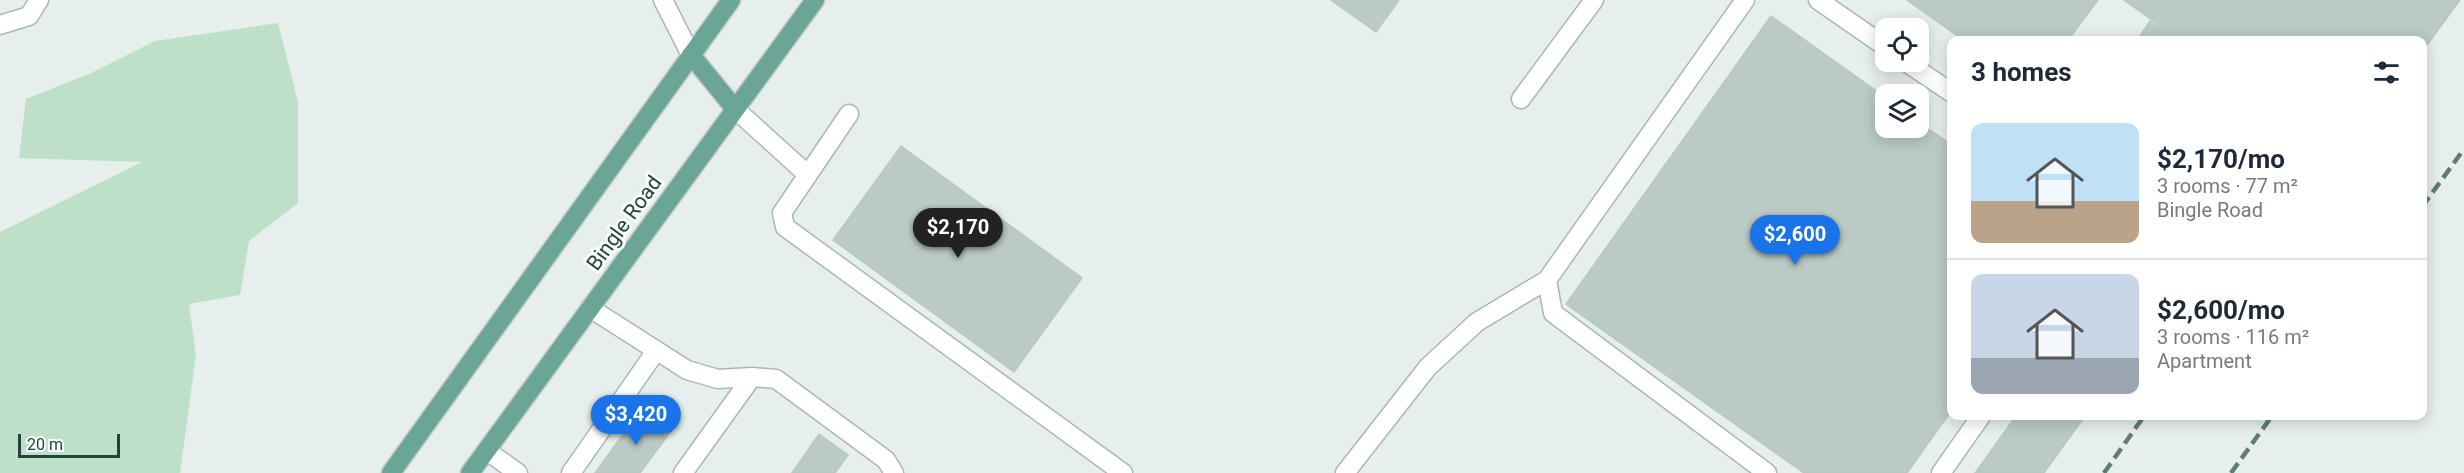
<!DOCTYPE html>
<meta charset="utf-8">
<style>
:root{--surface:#fff;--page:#f6f6f7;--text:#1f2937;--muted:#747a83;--line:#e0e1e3;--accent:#1a73e8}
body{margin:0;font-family:Roboto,sans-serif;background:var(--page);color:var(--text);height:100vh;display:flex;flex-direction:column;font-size:22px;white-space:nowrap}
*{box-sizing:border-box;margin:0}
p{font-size:20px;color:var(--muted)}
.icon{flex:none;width:33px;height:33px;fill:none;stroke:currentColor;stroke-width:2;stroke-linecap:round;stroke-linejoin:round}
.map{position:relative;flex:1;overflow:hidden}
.side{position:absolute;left:1947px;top:36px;width:480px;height:384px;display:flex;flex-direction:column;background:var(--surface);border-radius:12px;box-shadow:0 3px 15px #0003}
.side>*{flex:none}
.buttons{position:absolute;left:1875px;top:18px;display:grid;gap:12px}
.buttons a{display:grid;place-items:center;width:54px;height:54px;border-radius:12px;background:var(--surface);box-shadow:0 3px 15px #0003;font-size:30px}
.scale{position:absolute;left:18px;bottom:15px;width:102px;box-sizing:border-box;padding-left:6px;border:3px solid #24423a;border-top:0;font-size:16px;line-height:21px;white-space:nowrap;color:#24423a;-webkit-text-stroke:4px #f7fbf9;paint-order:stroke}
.price{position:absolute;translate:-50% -51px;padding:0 14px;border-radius:21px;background:var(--accent);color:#fff;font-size:20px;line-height:39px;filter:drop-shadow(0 2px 3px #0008)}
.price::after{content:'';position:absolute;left:50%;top:36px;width:18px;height:14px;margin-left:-9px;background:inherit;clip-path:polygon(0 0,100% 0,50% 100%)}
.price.selected{background:#222;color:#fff}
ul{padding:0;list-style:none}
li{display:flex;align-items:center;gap:18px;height:150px;padding:0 24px}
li+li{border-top:2px solid var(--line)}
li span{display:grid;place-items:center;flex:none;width:168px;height:120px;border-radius:12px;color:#555}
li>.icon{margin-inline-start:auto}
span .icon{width:72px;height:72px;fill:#fffc;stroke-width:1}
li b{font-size:26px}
h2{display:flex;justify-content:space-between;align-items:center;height:72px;padding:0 24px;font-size:26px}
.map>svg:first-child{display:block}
.green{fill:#bfe0c8}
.building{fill:#bbcac4;stroke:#b8c9c2;stroke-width:1.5}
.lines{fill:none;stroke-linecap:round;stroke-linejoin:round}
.service-casing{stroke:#a8b8b2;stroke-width:21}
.primary-casing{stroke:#c2cac8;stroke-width:21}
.service{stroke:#fff;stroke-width:18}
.primary{stroke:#6aa596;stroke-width:18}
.rail{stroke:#5f7d75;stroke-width:4.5;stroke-dasharray:12 6;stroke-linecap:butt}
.labels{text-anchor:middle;stroke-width:6;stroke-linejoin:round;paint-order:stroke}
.street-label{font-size:21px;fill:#24423a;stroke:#f7fbf9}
</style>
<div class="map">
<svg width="2464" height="473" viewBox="0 0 2464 473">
<rect width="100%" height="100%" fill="#e6efeb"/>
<path class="green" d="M 278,23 L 298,102 L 298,203 L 249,241 L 240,295 L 189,304 L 196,355 L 180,473 L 0,473 L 0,232 L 142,162 L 19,158 L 26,99 L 91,73 L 155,41 Z"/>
<path class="building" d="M 1331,0 L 1399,0 L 1376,32 Z
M 1907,0 L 2098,0 L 2068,40 L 1963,40 Z
M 2124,0 L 2460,0 L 2422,52 L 2422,40 L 2180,40 Z
M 1771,16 L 1886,98 L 1886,128 L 1918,128 L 1918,122 L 1952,145 L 1952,410 L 1907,473 L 1804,473 L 1566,304 Z
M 2150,21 L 2173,37 L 2171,40 L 2137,40 Z
M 901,146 L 1082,278 L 1014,372 L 833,240 Z
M 642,408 L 672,430 L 640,473 L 595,473 Z
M 2016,416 L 2085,416 L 2044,473 L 1975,473 Z
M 819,434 L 848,455 L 835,473 L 792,473 Z"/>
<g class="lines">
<g class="service-casing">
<path id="service" d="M 663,0 L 691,55
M 1745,0 L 1547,280 L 1553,313 L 1767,473
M 1818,0 L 1886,47
M 0,25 L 29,16 L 39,0
M 1906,62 L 1952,93
M 1521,99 L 1594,0
M 735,109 L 808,175
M 849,114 L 782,213 L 785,227 L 1123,473
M 590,308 L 687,370 L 718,379 L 752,377 L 776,379 L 886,460 L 894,473
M 487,451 L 518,473
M 571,473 L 656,351
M 683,473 L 752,377
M 1345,473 L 1428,367 L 1477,322 L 1547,280
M 1941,473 L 1981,416"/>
</g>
<g class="primary-casing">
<path id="primary" d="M 691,55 L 735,109
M 391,473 L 731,0
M 470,473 L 815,0"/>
</g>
<use href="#service" class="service"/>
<use href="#primary" class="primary"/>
<path class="rail" d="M 2422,207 L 2464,149
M 2104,473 L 2144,416
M 2231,473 L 2272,416"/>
</g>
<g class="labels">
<g class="street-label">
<text transform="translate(624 223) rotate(-54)" y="7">Bingle Road</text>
</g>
</g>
</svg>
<div class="buttons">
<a><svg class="icon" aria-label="locate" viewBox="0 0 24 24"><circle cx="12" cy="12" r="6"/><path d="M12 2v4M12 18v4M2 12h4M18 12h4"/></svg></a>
<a><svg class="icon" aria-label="layers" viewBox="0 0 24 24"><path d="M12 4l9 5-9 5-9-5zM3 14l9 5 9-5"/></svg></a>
</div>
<div class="scale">20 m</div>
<b class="price selected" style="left:958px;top:259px">$2,170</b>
<b class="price" style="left:1795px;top:266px">$2,600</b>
<b class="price" style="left:636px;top:446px">$3,420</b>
<section class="side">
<h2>3 homes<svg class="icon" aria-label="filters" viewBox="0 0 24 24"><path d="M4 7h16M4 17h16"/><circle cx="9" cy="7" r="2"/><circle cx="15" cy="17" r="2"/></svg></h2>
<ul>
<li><span style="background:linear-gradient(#bfe0f5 65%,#b9a48a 0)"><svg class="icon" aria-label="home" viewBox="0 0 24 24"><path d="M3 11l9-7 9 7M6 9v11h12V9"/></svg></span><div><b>$2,170/mo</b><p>3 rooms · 77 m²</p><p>Bingle Road</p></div></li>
<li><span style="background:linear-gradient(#c9d6e8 70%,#9aa5b1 0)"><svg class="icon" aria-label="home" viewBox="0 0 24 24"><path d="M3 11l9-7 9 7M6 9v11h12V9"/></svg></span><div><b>$2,600/mo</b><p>3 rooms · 116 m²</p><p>Apartment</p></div></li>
</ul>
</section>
</div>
